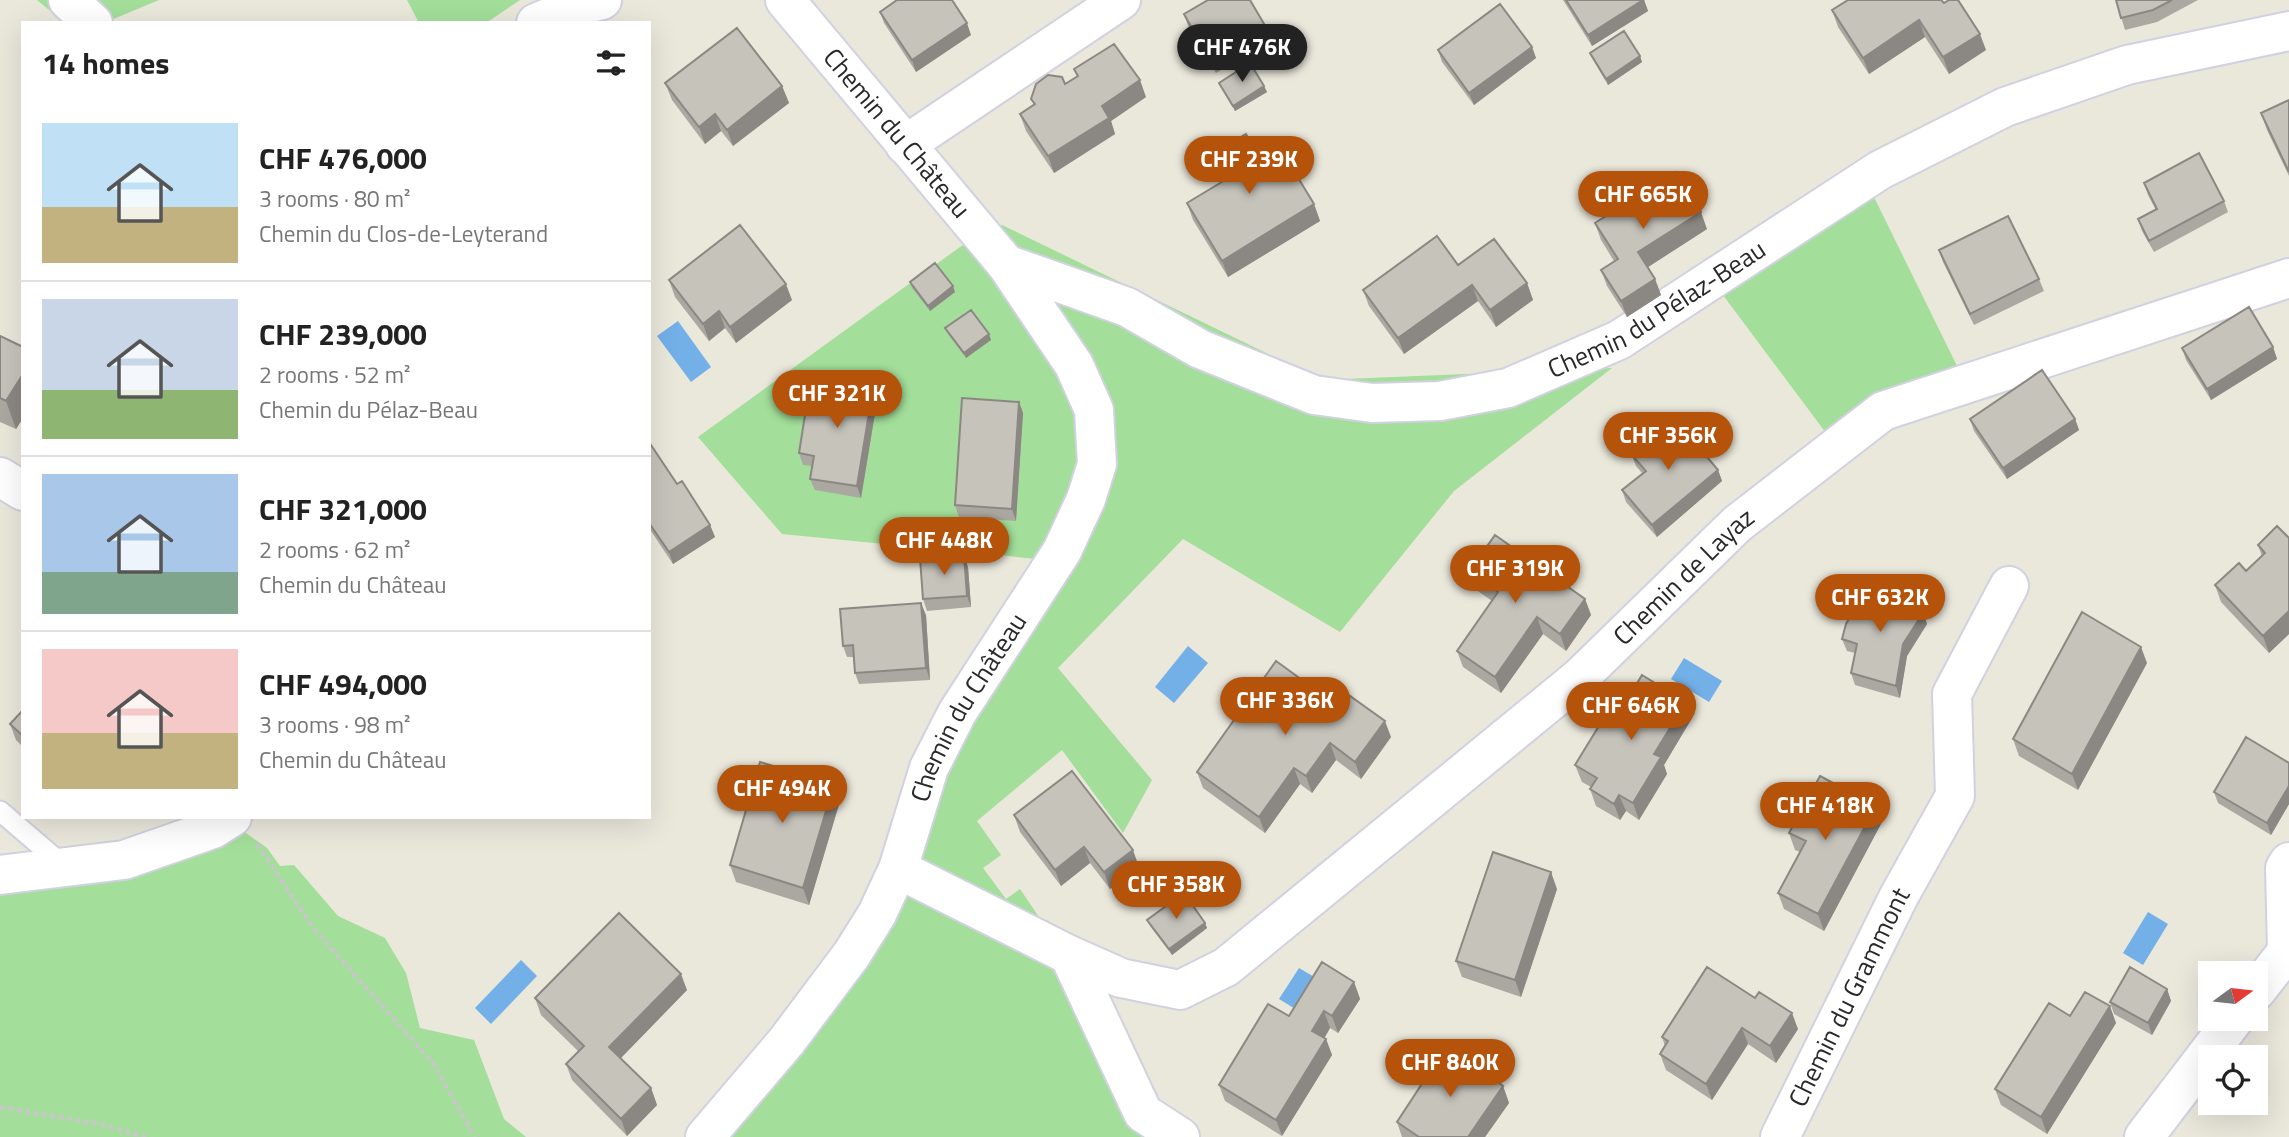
<!DOCTYPE html>
<meta charset="utf-8">
<style>
:root{--surface:#fff;--page:#f6f6f6;--text:#222;--muted:#767676;--line:#e0e0e0;--accent:#b45309}
body{margin:0;font-family:"Titillium Web",sans-serif;background:var(--page);color:var(--text);height:100vh;display:flex;flex-direction:column;font-size:26px;white-space:nowrap}
*{box-sizing:border-box;margin:0}
p{font-size:23px;color:var(--muted)}
.icon{flex:none;width:38px;height:38px;fill:none;stroke:currentColor;stroke-width:2;stroke-linecap:round;stroke-linejoin:round}
.map{position:relative;flex:1;overflow:hidden}
.details{position:absolute;left:21px;top:21px;width:630px;height:798px;display:flex;flex-direction:column;background:var(--surface);border-radius:0px;box-shadow:0 7px 28px #0002}
.details>*{flex:none}
.needle{width:46px;rotate:75deg}
.tools{position:absolute;left:2198px;top:961px;display:grid;gap:14px}
.tools a{display:grid;place-items:center;width:70px;height:70px;border-radius:0px;background:var(--surface);box-shadow:0 7px 28px #0002;font-size:35px}
.price{position:absolute;translate:-50% -60px;padding:0 16px;border-radius:24px;background:var(--accent);color:#fff;font-size:23px;line-height:46px;filter:drop-shadow(0 2px 4px #0008)}
.price::after{content:'';position:absolute;left:50%;top:42px;width:21px;height:16px;margin-left:-10px;background:inherit;clip-path:polygon(0 0,100% 0,50% 100%)}
.price.on{background:#222;color:#fff}
ul{padding:0;list-style:none}
li{display:flex;align-items:center;gap:21px;height:175px;padding:0 21px}
li+li{border-top:2px solid var(--line)}
li span{display:grid;place-items:center;flex:none;width:196px;height:140px;border-radius:0px;color:#555}
li>.icon{margin-inline-start:auto}
span .icon{width:84px;height:84px;fill:#fffc;stroke-width:1}
li b{font-size:30px}
h2{display:flex;justify-content:space-between;align-items:center;height:84px;padding:0 21px;font-size:30px}
.map>svg:first-child{display:block}
.green{fill:#a3de9a}
.water{fill:#73b0e7}
.lines{fill:none;stroke-linecap:round;stroke-linejoin:round}
.lane-casing{stroke:#d1d1e1;stroke-width:23}
.street-casing{stroke:#d1d1e1;stroke-width:42}
.secondary-casing{stroke:#d1d1e1;stroke-width:42}
.path{stroke:#c7c7c7;stroke-width:4.5;stroke-dasharray:5 3.5;stroke-linecap:butt}
.lane{stroke:#fff;stroke-width:19}
.street{stroke:#fff;stroke-width:38}
.secondary{stroke:#fff;stroke-width:38}
.wall{fill:#aaa8a1}
.shaded-wall{fill:#8b8883}
.building{fill:#c6c3bb;stroke:#8b8883;stroke-width:2}
.labels{text-anchor:middle;stroke-width:5;stroke-linejoin:round;paint-order:stroke}
.street-label{font-size:26px;fill:#292929;stroke:#fff}
</style>
<div class="map">
<svg width="2289" height="1137" viewBox="0 0 2289 1137">
<rect width="100%" height="100%" fill="#eae7db"/>
<path class="green" d="M 37,0 L 159,0 L 104,23 L 65,23 Z
M 407,0 L 520,0 L 486,23 L 419,23 Z
M 1871,191 L 1958,368 L 1826,433 L 1717,287 Z
M 1002,225 L 1322,380 L 1612,368 L 1454,491 L 1340,632 L 1183,539 L 1058,668 L 1152,780 L 1123,833 L 1062,750 L 977,821 L 1001,855 L 983,868 L 1006,899 L 1020,889 L 1043,923 L 1048,920 L 1151,1137 L 720,1137 L 915,862 L 941,772 L 1068,562 L 782,534 L 698,437 L 960,247 Z
M 239,828 L 267,848 L 280,866 L 294,865 L 338,916 L 385,938 L 406,973 L 420,1028 L 474,1040 L 504,1119 L 526,1137 L 0,1137 L 0,877 Z"/>
<path class="water" d="M 678,321 L 711,367 L 691,382 L 657,336 Z
M 1188,646 L 1208,663 L 1174,703 L 1155,687 Z
M 1684,658 L 1722,681 L 1709,702 L 1671,679 Z
M 2148,912 L 2168,924 L 2143,965 L 2123,953 Z
M 521,960 L 537,976 L 491,1024 L 475,1008 Z
M 1299,968 L 1316,978 L 1297,1010 L 1279,999 Z"/>
<g class="lines">
<g class="lane-casing">
<path id="lane" d="M 0,811 L 64,866"/>
</g>
<g class="street-casing">
<g id="street">
<path d="M 68,0 L 93,23"/>
<path d="M 536,23 L 573,7 L 602,0"/>
<path d="M 905,145 L 1121,0"/>
<path id="s1" d="M 1006,264 L 1127,307 L 1200,349 L 1314,395 L 1372,403 L 1440,401 L 1508,388 L 1619,340 L 1880,170 L 2005,107 L 2127,65 L 2289,31"/>
<path d="M 0,477 L 23,491"/>
<path id="s2" d="M 898,869 L 1069,955 L 1121,978 L 1180,990 L 1226,967 L 1579,678 L 1737,524 L 1883,411 L 2289,278"/>
<path d="M 0,875 L 124,860 L 213,829 L 232,817"/>
<path d="M 2287,952 L 2285,868 L 2289,862"/>
<path d="M 1069,955 L 1143,1113 L 1180,1137"/>
<path id="s3" d="M 705,1137 L 786,1042 L 852,954 L 877,914 L 898,869 L 929,768 L 957,713 L 1062,551 L 1086,499 L 1097,464 L 1094,410 L 1074,365 L 1006,264 L 785,0"/>
<path id="s4" d="M 1780,1137 L 1899,896 L 1955,796 L 1952,694 L 2009,586"/>
</g>
</g>
<g class="secondary-casing">
<path id="secondary" d="M 2256,991 L 2289,949
M 2144,1137 L 2235,1018"/>
</g>
<path class="path" d="M 257,844 L 314,929 L 433,1063 L 475,1137
M 0,1107 L 99,1124 L 146,1137"/>
<use href="#lane" class="lane"/>
<use href="#street" class="street"/>
<use href="#secondary" class="secondary"/>
</g>
<path class="wall" d="M 1563,0 L 1644,0 L 1648,11 L 1592,46 Z
M 1941,0 L 1986,50 L 1949,74 L 1925,37 L 1869,74 L 1838,27 L 1832,10 Z
M 2116,0 L 2198,0 L 2157,22 L 2125,30 Z
M 880,12 L 971,35 L 916,72 L 884,23 Z
M 1184,14 L 1267,29 L 1271,40 L 1216,73 L 1188,26 Z
M 1532,47 L 1536,58 L 1474,105 L 1442,62 L 1438,50 Z
M 1590,53 L 1640,56 L 1642,62 L 1608,85 L 1592,58 Z
M 1074,69 L 1146,97 L 1111,121 L 1115,134 L 1054,173 L 1026,131 L 1020,114 L 1034,105 L 1031,99 L 1065,84 L 1077,76 Z
M 665,83 L 782,86 L 789,103 L 733,146 L 721,131 L 705,144 L 672,100 Z
M 1219,83 L 1264,86 L 1267,92 L 1235,111 L 1222,88 Z
M 2289,100 L 2289,176 L 2267,130 L 2261,113 Z
M 1256,151 L 1314,204 L 1320,221 L 1228,277 L 1193,220 L 1187,203 L 1222,182 L 1216,173 L 1210,156 Z
M 2144,183 L 2224,201 L 2228,212 L 2154,252 L 2142,231 L 2138,219 L 2156,210 L 2148,195 Z
M 1595,223 L 1707,229 L 1648,267 L 1655,279 L 1661,295 L 1627,317 L 1607,286 L 1601,270 L 1614,261 L 1601,240 Z
M 1939,250 L 2039,279 L 2044,291 L 1974,325 L 1943,262 Z
M 1458,265 L 1527,283 L 1533,300 L 1496,327 L 1478,301 L 1404,354 L 1369,306 L 1363,290 Z
M 669,280 L 792,300 L 736,343 L 725,328 L 709,341 L 675,297 Z
M 910,282 L 955,292 L 930,311 L 912,288 Z
M 945,328 L 991,340 L 966,358 L 948,334 Z
M 0,336 L 23,347 L 23,418 L 16,429 L 0,422 Z
M 2273,347 L 2277,359 L 2211,400 L 2186,360 L 2182,348 Z
M 874,383 L 878,395 L 861,498 L 815,490 L 810,479 L 812,466 L 803,465 L 799,453 L 824,398 Z
M 1019,402 L 1023,413 L 1016,521 L 959,517 L 955,505 Z
M 1970,419 L 2075,419 L 2079,430 L 2007,479 L 1974,431 Z
M 649,442 L 677,484 L 710,525 L 715,537 L 673,564 L 651,531 L 649,533 Z
M 1631,454 L 1718,470 L 1722,481 L 1657,537 L 1626,502 L 1622,490 L 1642,473 L 1636,466 Z
M 2289,538 L 2289,634 L 2269,653 L 2221,602 L 2215,585 L 2246,571 L 2262,556 L 2258,545 Z
M 968,567 L 971,607 L 927,611 L 923,599 Z
M 1469,572 L 1585,599 L 1591,615 L 1566,651 L 1543,634 L 1501,693 L 1463,667 L 1457,651 L 1492,601 L 1475,589 Z
M 1923,613 L 1927,624 L 1907,656 L 1900,698 L 1855,685 L 1851,673 L 1855,653 L 1847,651 L 1842,639 Z
M 926,615 L 930,680 L 859,684 L 855,673 L 853,657 L 847,657 L 843,646 Z
M 2147,663 L 2078,790 L 2019,756 L 2013,739 Z
M 1327,698 L 1391,737 L 1361,779 L 1336,760 L 1312,793 L 1300,784 L 1265,833 L 1203,788 L 1197,772 Z
M 1686,702 L 1692,718 L 1664,765 L 1667,774 L 1639,820 L 1626,811 L 1620,820 L 1596,806 L 1590,789 L 1591,787 L 1582,782 L 1575,765 L 1611,727 Z
M 23,710 L 23,747 L 16,740 L 10,724 Z
M 2289,763 L 2289,804 L 2271,835 L 2218,803 L 2214,792 Z
M 840,801 L 809,905 L 736,882 L 730,865 Z
M 1876,806 L 1882,822 L 1824,931 L 1784,909 L 1778,893 L 1800,852 L 1795,850 L 1789,833 Z
M 1014,815 L 1139,867 L 1110,889 L 1090,863 L 1061,886 L 1020,832 Z
M 1557,889 L 1521,997 L 1462,977 L 1456,961 Z
M 1147,920 L 1205,923 L 1207,928 L 1172,955 L 1150,926 Z
M 1707,967 L 1798,1029 L 1776,1063 L 1748,1044 L 1712,1100 L 1666,1070 L 1660,1054 L 1665,1046 L 1662,1037 Z
M 1354,982 L 1360,999 L 1338,1033 L 1330,1028 L 1324,1038 L 1326,1039 L 1332,1055 L 1282,1136 L 1225,1101 L 1219,1085 L 1289,1016 Z
M 2167,989 L 2171,1001 L 2152,1035 L 2114,1014 L 2110,1002 Z
M 687,990 L 621,1058 L 651,1088 L 657,1105 L 627,1136 L 572,1080 L 566,1064 L 578,1051 L 541,1015 L 535,998 Z
M 2070,1016 L 2116,1023 L 2047,1134 L 2001,1105 L 1995,1089 Z
M 1503,1086 L 1509,1103 L 1485,1137 L 1402,1137 L 1397,1122 Z"/>
<path class="shaded-wall" d="M 1643,0 L 1644,0 L 1648,11 L 1592,46 L 1588,35 Z
M 1919,20 L 1925,37 L 1869,74 L 1863,58 Z
M 967,23 L 971,35 L 916,72 L 912,60 Z
M 1980,34 L 1986,50 L 1949,74 L 1943,57 Z
M 1532,47 L 1536,58 L 1474,105 L 1469,93 Z
M 1640,56 L 1642,62 L 1608,85 L 1606,79 Z
M 1140,80 L 1146,97 L 1111,121 L 1115,134 L 1054,173 L 1048,156 L 1102,106 Z
M 782,86 L 789,103 L 733,146 L 727,130 Z
M 1264,86 L 1267,92 L 1235,111 L 1233,106 Z
M 715,114 L 721,131 L 705,144 L 699,127 Z
M 1314,204 L 1320,221 L 1228,277 L 1222,261 Z
M 1701,212 L 1707,229 L 1645,269 L 1638,252 Z
M 1655,279 L 1661,295 L 1627,317 L 1621,301 Z
M 1527,283 L 1533,300 L 1496,327 L 1490,310 Z
M 786,284 L 792,300 L 736,343 L 730,327 Z
M 1472,285 L 1478,301 L 1404,354 L 1398,338 Z
M 953,286 L 955,292 L 930,311 L 928,306 Z
M 719,311 L 725,328 L 709,341 L 703,324 Z
M 989,334 L 991,340 L 966,358 L 964,353 Z
M 2273,347 L 2277,359 L 2211,400 L 2207,389 Z
M 23,374 L 23,418 L 16,429 L 6,401 Z
M 874,383 L 878,395 L 861,498 L 857,486 Z
M 1019,402 L 1023,413 L 1016,521 L 1012,509 Z
M 2075,419 L 2079,430 L 2007,479 L 2003,468 Z
M 1718,470 L 1722,481 L 1657,537 L 1652,525 Z
M 710,525 L 715,537 L 673,564 L 669,552 Z
M 964,555 L 968,567 L 971,607 L 967,596 Z
M 1585,599 L 1591,615 L 1566,651 L 1560,634 Z
M 921,603 L 926,615 L 930,680 L 926,668 Z
M 2289,611 L 2289,634 L 2269,653 L 2263,636 Z
M 1923,613 L 1927,624 L 1907,656 L 1900,698 L 1896,686 L 1903,644 Z
M 1537,617 L 1543,634 L 1501,693 L 1495,677 Z
M 2141,647 L 2147,663 L 2078,790 L 2072,774 Z
M 1686,702 L 1692,718 L 1664,765 L 1667,774 L 1639,820 L 1633,803 L 1654,754 Z
M 1385,721 L 1391,737 L 1361,779 L 1355,762 Z
M 1330,743 L 1336,760 L 1312,793 L 1306,776 Z
M 1294,768 L 1300,784 L 1265,833 L 1259,817 Z
M 834,784 L 840,801 L 809,905 L 803,888 Z
M 2289,786 L 2289,804 L 2271,835 L 2267,823 Z
M 1619,795 L 1626,811 L 1620,820 L 1614,804 Z
M 1876,806 L 1882,822 L 1824,931 L 1818,914 Z
M 1084,847 L 1090,863 L 1061,886 L 1055,870 Z
M 1133,850 L 1139,867 L 1110,889 L 1104,872 Z
M 1551,872 L 1557,889 L 1521,997 L 1515,980 Z
M 1205,923 L 1207,928 L 1172,955 L 1169,949 Z
M 681,974 L 687,990 L 616,1063 L 609,1047 Z
M 1354,982 L 1360,999 L 1338,1033 L 1332,1016 Z
M 2167,989 L 2171,1001 L 2152,1035 L 2148,1023 Z
M 2110,1006 L 2116,1023 L 2047,1134 L 2041,1117 Z
M 1324,1011 L 1330,1028 L 1319,1048 L 1312,1031 Z
M 1792,1013 L 1798,1029 L 1776,1063 L 1770,1046 Z
M 1742,1028 L 1748,1044 L 1712,1100 L 1706,1084 Z
M 1326,1039 L 1332,1055 L 1282,1136 L 1276,1120 Z
M 1503,1086 L 1509,1103 L 1485,1137 L 1468,1137 Z
M 651,1088 L 657,1105 L 627,1136 L 621,1119 Z"/>
<path class="building" d="M 897,0 L 952,0 L 967,23 L 912,60 L 880,12 Z
M 1208,0 L 1250,0 L 1267,29 L 1211,62 L 1184,14 Z
M 1566,0 L 1643,0 L 1588,35 Z
M 1848,0 L 1941,0 L 1944,3 L 1949,0 L 1958,0 L 1980,34 L 1943,57 L 1919,20 L 1863,58 L 1832,10 Z
M 2116,0 L 2172,0 L 2153,10 L 2121,18 Z
M 1500,4 L 1532,47 L 1469,93 L 1438,50 Z
M 737,28 L 782,86 L 727,130 L 715,114 L 699,127 L 665,83 Z
M 1624,31 L 1640,56 L 1606,79 L 1590,53 Z
M 1114,44 L 1140,80 L 1102,106 L 1109,118 L 1048,156 L 1020,114 L 1035,104 L 1031,99 L 1036,84 L 1048,75 L 1062,77 L 1065,84 L 1078,76 L 1074,69 Z
M 1250,63 L 1264,86 L 1233,106 L 1219,83 Z
M 2289,100 L 2289,172 L 2261,113 Z
M 1246,134 L 1256,151 L 1275,140 L 1314,204 L 1222,261 L 1187,203 L 1225,180 L 1210,156 Z
M 2199,153 L 2224,201 L 2149,241 L 2138,219 L 2157,209 L 2144,183 Z
M 1675,172 L 1701,212 L 1638,252 L 1655,279 L 1621,301 L 1601,270 L 1618,259 L 1595,223 Z
M 2008,216 L 2039,279 L 1970,314 L 1939,250 Z
M 740,225 L 786,284 L 730,327 L 719,311 L 703,324 L 669,280 Z
M 1437,236 L 1458,265 L 1494,239 L 1527,283 L 1490,310 L 1472,285 L 1398,338 L 1363,290 Z
M 935,263 L 953,286 L 928,306 L 910,282 Z
M 2249,307 L 2273,347 L 2207,389 L 2182,348 Z
M 971,310 L 989,334 L 964,353 L 945,328 Z
M 0,336 L 23,347 L 23,374 L 6,401 L 0,398 Z
M 2042,370 L 2075,419 L 2003,468 L 1970,419 Z
M 828,375 L 874,383 L 857,486 L 810,479 L 814,456 L 799,453 L 808,396 L 824,398 Z
M 962,398 L 1019,402 L 1012,509 L 955,505 Z
M 1674,418 L 1718,470 L 1652,525 L 1622,490 L 1646,471 L 1631,454 Z
M 649,442 L 677,484 L 682,481 L 710,525 L 669,552 L 649,523 Z
M 2277,526 L 2289,538 L 2289,611 L 2263,636 L 2215,585 L 2239,563 L 2246,571 L 2265,553 L 2258,545 Z
M 1495,535 L 1585,599 L 1560,634 L 1537,617 L 1495,677 L 1457,651 L 1498,592 L 1469,572 Z
M 964,555 L 967,596 L 923,599 L 920,558 Z
M 1870,582 L 1923,613 L 1903,644 L 1896,686 L 1851,673 L 1857,644 L 1842,639 L 1846,624 Z
M 921,603 L 926,668 L 855,673 L 853,645 L 843,646 L 840,609 Z
M 2082,612 L 2141,647 L 2072,774 L 2013,739 Z
M 1276,661 L 1327,698 L 1336,686 L 1385,721 L 1355,762 L 1330,743 L 1306,776 L 1294,768 L 1259,817 L 1197,772 Z
M 1642,675 L 1686,702 L 1654,754 L 1661,757 L 1633,803 L 1619,795 L 1614,804 L 1590,789 L 1597,778 L 1575,765 L 1602,721 L 1611,727 Z
M 23,710 L 23,736 L 10,724 Z
M 2246,737 L 2289,763 L 2289,786 L 2267,823 L 2214,792 Z
M 760,762 L 834,784 L 803,888 L 730,865 Z
M 1072,771 L 1133,850 L 1104,872 L 1084,847 L 1055,870 L 1014,815 Z
M 1820,776 L 1876,806 L 1818,914 L 1778,893 L 1806,841 L 1789,833 Z
M 1493,852 L 1551,872 L 1515,980 L 1456,961 Z
M 1184,893 L 1205,923 L 1169,949 L 1147,920 Z
M 619,913 L 681,974 L 609,1047 L 651,1088 L 621,1119 L 566,1064 L 584,1046 L 535,998 Z
M 1322,962 L 1354,982 L 1332,1016 L 1324,1011 L 1312,1031 L 1326,1039 L 1276,1120 L 1219,1085 L 1268,1004 L 1289,1016 Z
M 1707,967 L 1755,998 L 1759,992 L 1792,1013 L 1770,1046 L 1742,1028 L 1706,1084 L 1660,1054 L 1668,1041 L 1662,1037 Z
M 2130,967 L 2167,989 L 2148,1023 L 2110,1002 Z
M 2085,992 L 2110,1006 L 2041,1117 L 1995,1089 L 2049,1003 L 2070,1016 Z
M 1446,1047 L 1503,1086 L 1468,1137 L 1419,1137 L 1397,1122 Z"/>
<g class="labels">
<g class="street-label">
<text transform="translate(897 133) rotate(50)" y="9">Chemin du Château</text>
<text dy="9" stroke="none"><textPath href="#s1" startOffset="700">Chemin du Pélaz-Beau</textPath></text>
<text dy="9" stroke="none"><textPath href="#s2" startOffset="962">Chemin de Layaz</textPath></text>
<text dy="9" stroke="none"><textPath href="#s3" startOffset="509">Chemin du Château</textPath></text>
<text dy="9" stroke="none"><textPath href="#s4" startOffset="156">Chemin du Grammont</textPath></text>
</g>
</g>
</svg>
<div class="tools">
<a><svg class="needle" viewBox="-14 -14 28 28"><path d="M0-13l5 13h-10z" fill="#e53935"/><path d="M0 13l5-13h-10z" fill="#767676"/></svg></a>
<a><svg class="icon" aria-label="locate" viewBox="0 0 24 24"><circle cx="12" cy="12" r="6"/><path d="M12 2v4M12 18v4M2 12h4M18 12h4"/></svg></a>
</div>
<b class="price on" style="left:1242px;top:84px">CHF 476K</b>
<b class="price" style="left:1249px;top:196px">CHF 239K</b>
<b class="price" style="left:1643px;top:231px">CHF 665K</b>
<b class="price" style="left:837px;top:430px">CHF 321K</b>
<b class="price" style="left:1668px;top:472px">CHF 356K</b>
<b class="price" style="left:944px;top:577px">CHF 448K</b>
<b class="price" style="left:1515px;top:605px">CHF 319K</b>
<b class="price" style="left:1880px;top:634px">CHF 632K</b>
<b class="price" style="left:1285px;top:737px">CHF 336K</b>
<b class="price" style="left:1631px;top:742px">CHF 646K</b>
<b class="price" style="left:782px;top:825px">CHF 494K</b>
<b class="price" style="left:1825px;top:842px">CHF 418K</b>
<b class="price" style="left:1176px;top:921px">CHF 358K</b>
<b class="price" style="left:1450px;top:1099px">CHF 840K</b>
<section class="details">
<h2>14 homes<svg class="icon" aria-label="filters" viewBox="0 0 24 24"><path d="M4 7h16M4 17h16"/><circle cx="9" cy="7" r="2"/><circle cx="15" cy="17" r="2"/></svg></h2>
<ul>
<li><span style="background:linear-gradient(#bfe0f5 60%,#c2b280 0)"><svg class="icon" aria-label="home" viewBox="0 0 24 24"><path d="M3 11l9-7 9 7M6 9v11h12V9"/></svg></span><div><b>CHF 476,000</b><p>3 rooms · 80 m²</p><p>Chemin du Clos-de-Leyterand</p></div></li>
<li><span style="background:linear-gradient(#c9d6e8 65%,#8fb573 0)"><svg class="icon" aria-label="home" viewBox="0 0 24 24"><path d="M3 11l9-7 9 7M6 9v11h12V9"/></svg></span><div><b>CHF 239,000</b><p>2 rooms · 52 m²</p><p>Chemin du Pélaz-Beau</p></div></li>
<li><span style="background:linear-gradient(#a9c7e8 70%,#7fa58c 0)"><svg class="icon" aria-label="home" viewBox="0 0 24 24"><path d="M3 11l9-7 9 7M6 9v11h12V9"/></svg></span><div><b>CHF 321,000</b><p>2 rooms · 62 m²</p><p>Chemin du Château</p></div></li>
<li><span style="background:linear-gradient(#f6c9c9 60%,#c2b280 0)"><svg class="icon" aria-label="home" viewBox="0 0 24 24"><path d="M3 11l9-7 9 7M6 9v11h12V9"/></svg></span><div><b>CHF 494,000</b><p>3 rooms · 98 m²</p><p>Chemin du Château</p></div></li>
</ul>
</section>
</div>
